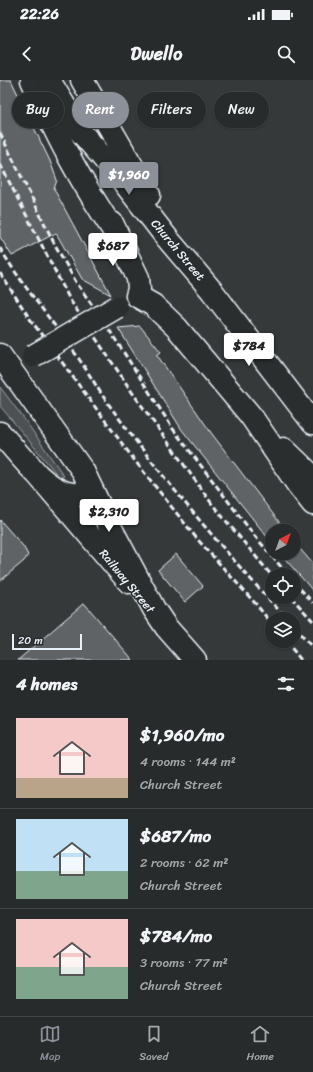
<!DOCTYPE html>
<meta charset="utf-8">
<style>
:root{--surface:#282b2c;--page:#343738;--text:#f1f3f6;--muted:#a5a7a9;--line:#444748;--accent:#8c9099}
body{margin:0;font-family:Sriracha,sans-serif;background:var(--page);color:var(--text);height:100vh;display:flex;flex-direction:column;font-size:15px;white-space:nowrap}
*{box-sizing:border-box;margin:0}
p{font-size:13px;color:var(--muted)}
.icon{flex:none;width:22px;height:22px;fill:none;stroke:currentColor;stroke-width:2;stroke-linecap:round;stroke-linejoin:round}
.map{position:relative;height:580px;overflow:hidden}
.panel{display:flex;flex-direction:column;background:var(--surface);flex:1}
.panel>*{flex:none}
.banner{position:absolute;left:12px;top:12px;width:289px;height:36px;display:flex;gap:8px}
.needle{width:26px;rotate:41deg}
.controls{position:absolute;left:265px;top:444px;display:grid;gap:8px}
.controls a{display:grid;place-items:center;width:36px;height:36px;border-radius:50%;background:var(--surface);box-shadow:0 1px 3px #0004,0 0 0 1px var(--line);font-size:20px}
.scale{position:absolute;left:12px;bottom:10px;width:70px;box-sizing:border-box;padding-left:4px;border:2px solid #e8f1f8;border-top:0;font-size:11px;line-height:14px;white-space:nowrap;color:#e8f1f8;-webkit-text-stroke:3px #2a2d2e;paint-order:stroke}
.price{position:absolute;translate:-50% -34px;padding:0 9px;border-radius:4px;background:#fff;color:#222;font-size:13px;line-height:26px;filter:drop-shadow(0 1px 2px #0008)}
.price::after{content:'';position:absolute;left:50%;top:24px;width:12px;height:9px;margin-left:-6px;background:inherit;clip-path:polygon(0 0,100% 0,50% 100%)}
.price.selected{background:var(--accent);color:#fff}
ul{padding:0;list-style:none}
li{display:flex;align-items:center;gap:12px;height:100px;padding:0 16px}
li+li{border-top:1px solid var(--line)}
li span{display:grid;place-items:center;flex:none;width:112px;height:80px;border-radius:0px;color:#555}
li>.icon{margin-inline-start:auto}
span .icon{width:48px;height:48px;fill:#fffc;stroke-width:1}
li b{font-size:17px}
h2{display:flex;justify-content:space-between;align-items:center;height:48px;padding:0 16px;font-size:17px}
.pill{padding:0 14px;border-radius:18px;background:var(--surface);box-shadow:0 1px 3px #0004,0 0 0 1px var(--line);font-size:14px;line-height:36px}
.pill.selected{background:var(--accent);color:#fff}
.status{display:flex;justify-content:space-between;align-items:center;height:28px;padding:0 20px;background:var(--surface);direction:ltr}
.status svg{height:11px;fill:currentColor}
header{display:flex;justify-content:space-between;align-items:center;height:52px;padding:0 16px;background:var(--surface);font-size:18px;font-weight:700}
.dock{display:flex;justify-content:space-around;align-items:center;height:56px;border-top:1px solid var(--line);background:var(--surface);font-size:11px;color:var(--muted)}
.dock a{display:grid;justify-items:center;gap:2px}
.dock .selected{color:var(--accent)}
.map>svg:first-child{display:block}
.green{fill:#4d5152;stroke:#9aa1a5}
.building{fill:#5f6365;stroke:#e8f1f8}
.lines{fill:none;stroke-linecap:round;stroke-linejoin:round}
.minor-casing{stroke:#e8f1f8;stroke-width:25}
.major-casing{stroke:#e8f1f8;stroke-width:25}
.minor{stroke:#2a2d2e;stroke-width:22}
.major{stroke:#2a2d2e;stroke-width:22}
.rail{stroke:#e8f1f8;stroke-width:3;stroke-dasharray:6 3;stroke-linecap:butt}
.minor-bridge-casing{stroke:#e8f1f8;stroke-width:25;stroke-linecap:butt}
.minor-bridge{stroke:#2a2d2e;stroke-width:22}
.labels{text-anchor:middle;stroke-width:3;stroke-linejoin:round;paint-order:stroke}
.street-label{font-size:12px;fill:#e8f1f8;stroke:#2a2d2e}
</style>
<div class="status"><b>22:26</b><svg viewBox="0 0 49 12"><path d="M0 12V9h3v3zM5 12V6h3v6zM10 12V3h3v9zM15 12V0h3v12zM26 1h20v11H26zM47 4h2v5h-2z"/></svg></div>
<header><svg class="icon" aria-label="back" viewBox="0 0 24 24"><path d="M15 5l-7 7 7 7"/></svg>Dwello<svg class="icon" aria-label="search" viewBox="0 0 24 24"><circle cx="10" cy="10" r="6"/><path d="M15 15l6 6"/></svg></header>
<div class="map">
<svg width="313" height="580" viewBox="0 0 313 580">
<rect width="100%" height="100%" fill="#35393a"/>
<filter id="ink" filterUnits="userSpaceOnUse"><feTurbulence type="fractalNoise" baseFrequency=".025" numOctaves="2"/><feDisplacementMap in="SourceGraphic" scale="8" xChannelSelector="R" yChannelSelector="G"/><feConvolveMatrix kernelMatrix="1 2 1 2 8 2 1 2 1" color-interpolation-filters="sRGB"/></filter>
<g filter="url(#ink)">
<path class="green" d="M 0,307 L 22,336 L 64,396 L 60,398 L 0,326 Z"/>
<path class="building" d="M 0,0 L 11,0 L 50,81 L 57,100 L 54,109 L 111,215 L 82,199 L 56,153 L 12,176 L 0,157 Z
M 140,246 L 161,272 L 157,275 L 212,354 L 286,451 L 272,451 L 272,463 L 182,350 L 118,248 Z
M 0,440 L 23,466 L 28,475 L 24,481 L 0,501 Z
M 294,462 L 313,484 L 313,511 L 280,473 L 294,473 Z
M 176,474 L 203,506 L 185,522 L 158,490 Z
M 84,523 L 133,580 L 18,580 Z"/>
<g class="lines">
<g class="minor-casing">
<path id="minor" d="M 32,0 C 43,25 55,51 68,75 C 83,103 100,130 118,157
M 112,143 L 138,198 L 139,209 L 137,216
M 137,216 L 153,225 L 177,248 L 251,336 L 298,405 L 313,424
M 0,275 L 83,391 L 107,441 L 154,529 L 166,547 L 195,580
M 0,353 C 19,373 41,406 67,413 C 76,415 86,415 95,416
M 284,369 L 313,397
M 26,381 L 129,502"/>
</g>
<g class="major-casing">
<path id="major" d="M 49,0 L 79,50 L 119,96 L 167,158 L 212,211 L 313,343
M 82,0 L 149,115"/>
</g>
<use href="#minor" class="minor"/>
<use href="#major" class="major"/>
<path class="rail" d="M 0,53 L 54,163 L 76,202 L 108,248 L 173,349 L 254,455 L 288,495
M 0,84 L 70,220 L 132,312 L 212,424 L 272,496
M 0,168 C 23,207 53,241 79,279 C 89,293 97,308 107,322 C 162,398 223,470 287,539
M 0,193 L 30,239 L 135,381 L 198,460 L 255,523 L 272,544
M 294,502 L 313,523
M 291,517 L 313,541
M 294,547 L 313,568
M 286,561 L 301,580"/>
<g class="minor-bridge-casing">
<path id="minor-bridge" d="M 33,276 L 117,227"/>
</g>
<use href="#minor-bridge" class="minor-bridge"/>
</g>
</g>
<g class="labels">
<g class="street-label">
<text transform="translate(178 170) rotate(50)" y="4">Church Street</text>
<text transform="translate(127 501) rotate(50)" y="4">Railway Street</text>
</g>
</g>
</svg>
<div class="controls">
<a><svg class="needle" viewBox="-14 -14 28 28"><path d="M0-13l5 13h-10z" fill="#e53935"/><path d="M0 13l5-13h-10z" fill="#a5a7a9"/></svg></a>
<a><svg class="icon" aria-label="locate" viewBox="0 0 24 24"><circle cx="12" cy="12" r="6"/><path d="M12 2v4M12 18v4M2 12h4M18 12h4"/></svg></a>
<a><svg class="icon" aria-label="layers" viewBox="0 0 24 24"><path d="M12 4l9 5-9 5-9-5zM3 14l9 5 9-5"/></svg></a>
</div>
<div class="scale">20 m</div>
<b class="price selected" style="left:129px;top:116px">$1,960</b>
<b class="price" style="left:113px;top:187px">$687</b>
<b class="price" style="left:249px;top:287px">$784</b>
<b class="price" style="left:109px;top:453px">$2,310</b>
<div class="banner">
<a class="pill">Buy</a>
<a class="pill selected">Rent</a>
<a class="pill">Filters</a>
<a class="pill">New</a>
</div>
</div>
<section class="panel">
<h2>4 homes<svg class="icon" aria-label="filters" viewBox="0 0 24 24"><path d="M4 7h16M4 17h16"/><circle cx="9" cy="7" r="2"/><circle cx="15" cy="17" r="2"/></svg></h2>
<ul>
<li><span style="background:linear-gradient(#f6c9c9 75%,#b9a48a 0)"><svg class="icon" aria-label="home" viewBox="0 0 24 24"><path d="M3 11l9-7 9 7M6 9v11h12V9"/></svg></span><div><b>$1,960/mo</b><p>4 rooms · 144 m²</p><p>Church Street</p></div></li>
<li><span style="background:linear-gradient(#bfe0f5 65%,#7fa58c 0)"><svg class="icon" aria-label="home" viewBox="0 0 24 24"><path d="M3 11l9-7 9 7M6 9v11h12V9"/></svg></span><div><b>$687/mo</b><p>2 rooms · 62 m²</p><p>Church Street</p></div></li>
<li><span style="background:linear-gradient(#f6c9c9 60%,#7fa58c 0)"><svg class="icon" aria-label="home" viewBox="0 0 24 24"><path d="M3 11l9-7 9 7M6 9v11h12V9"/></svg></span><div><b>$784/mo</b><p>3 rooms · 77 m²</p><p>Church Street</p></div></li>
</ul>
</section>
<nav class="dock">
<a class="selected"><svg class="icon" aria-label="map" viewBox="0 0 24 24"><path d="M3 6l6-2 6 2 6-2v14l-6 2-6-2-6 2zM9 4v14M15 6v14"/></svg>Map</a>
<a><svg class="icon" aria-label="saved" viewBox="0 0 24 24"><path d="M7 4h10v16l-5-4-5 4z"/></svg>Saved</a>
<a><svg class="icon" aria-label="home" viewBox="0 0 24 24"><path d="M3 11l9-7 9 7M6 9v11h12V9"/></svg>Home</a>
</nav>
